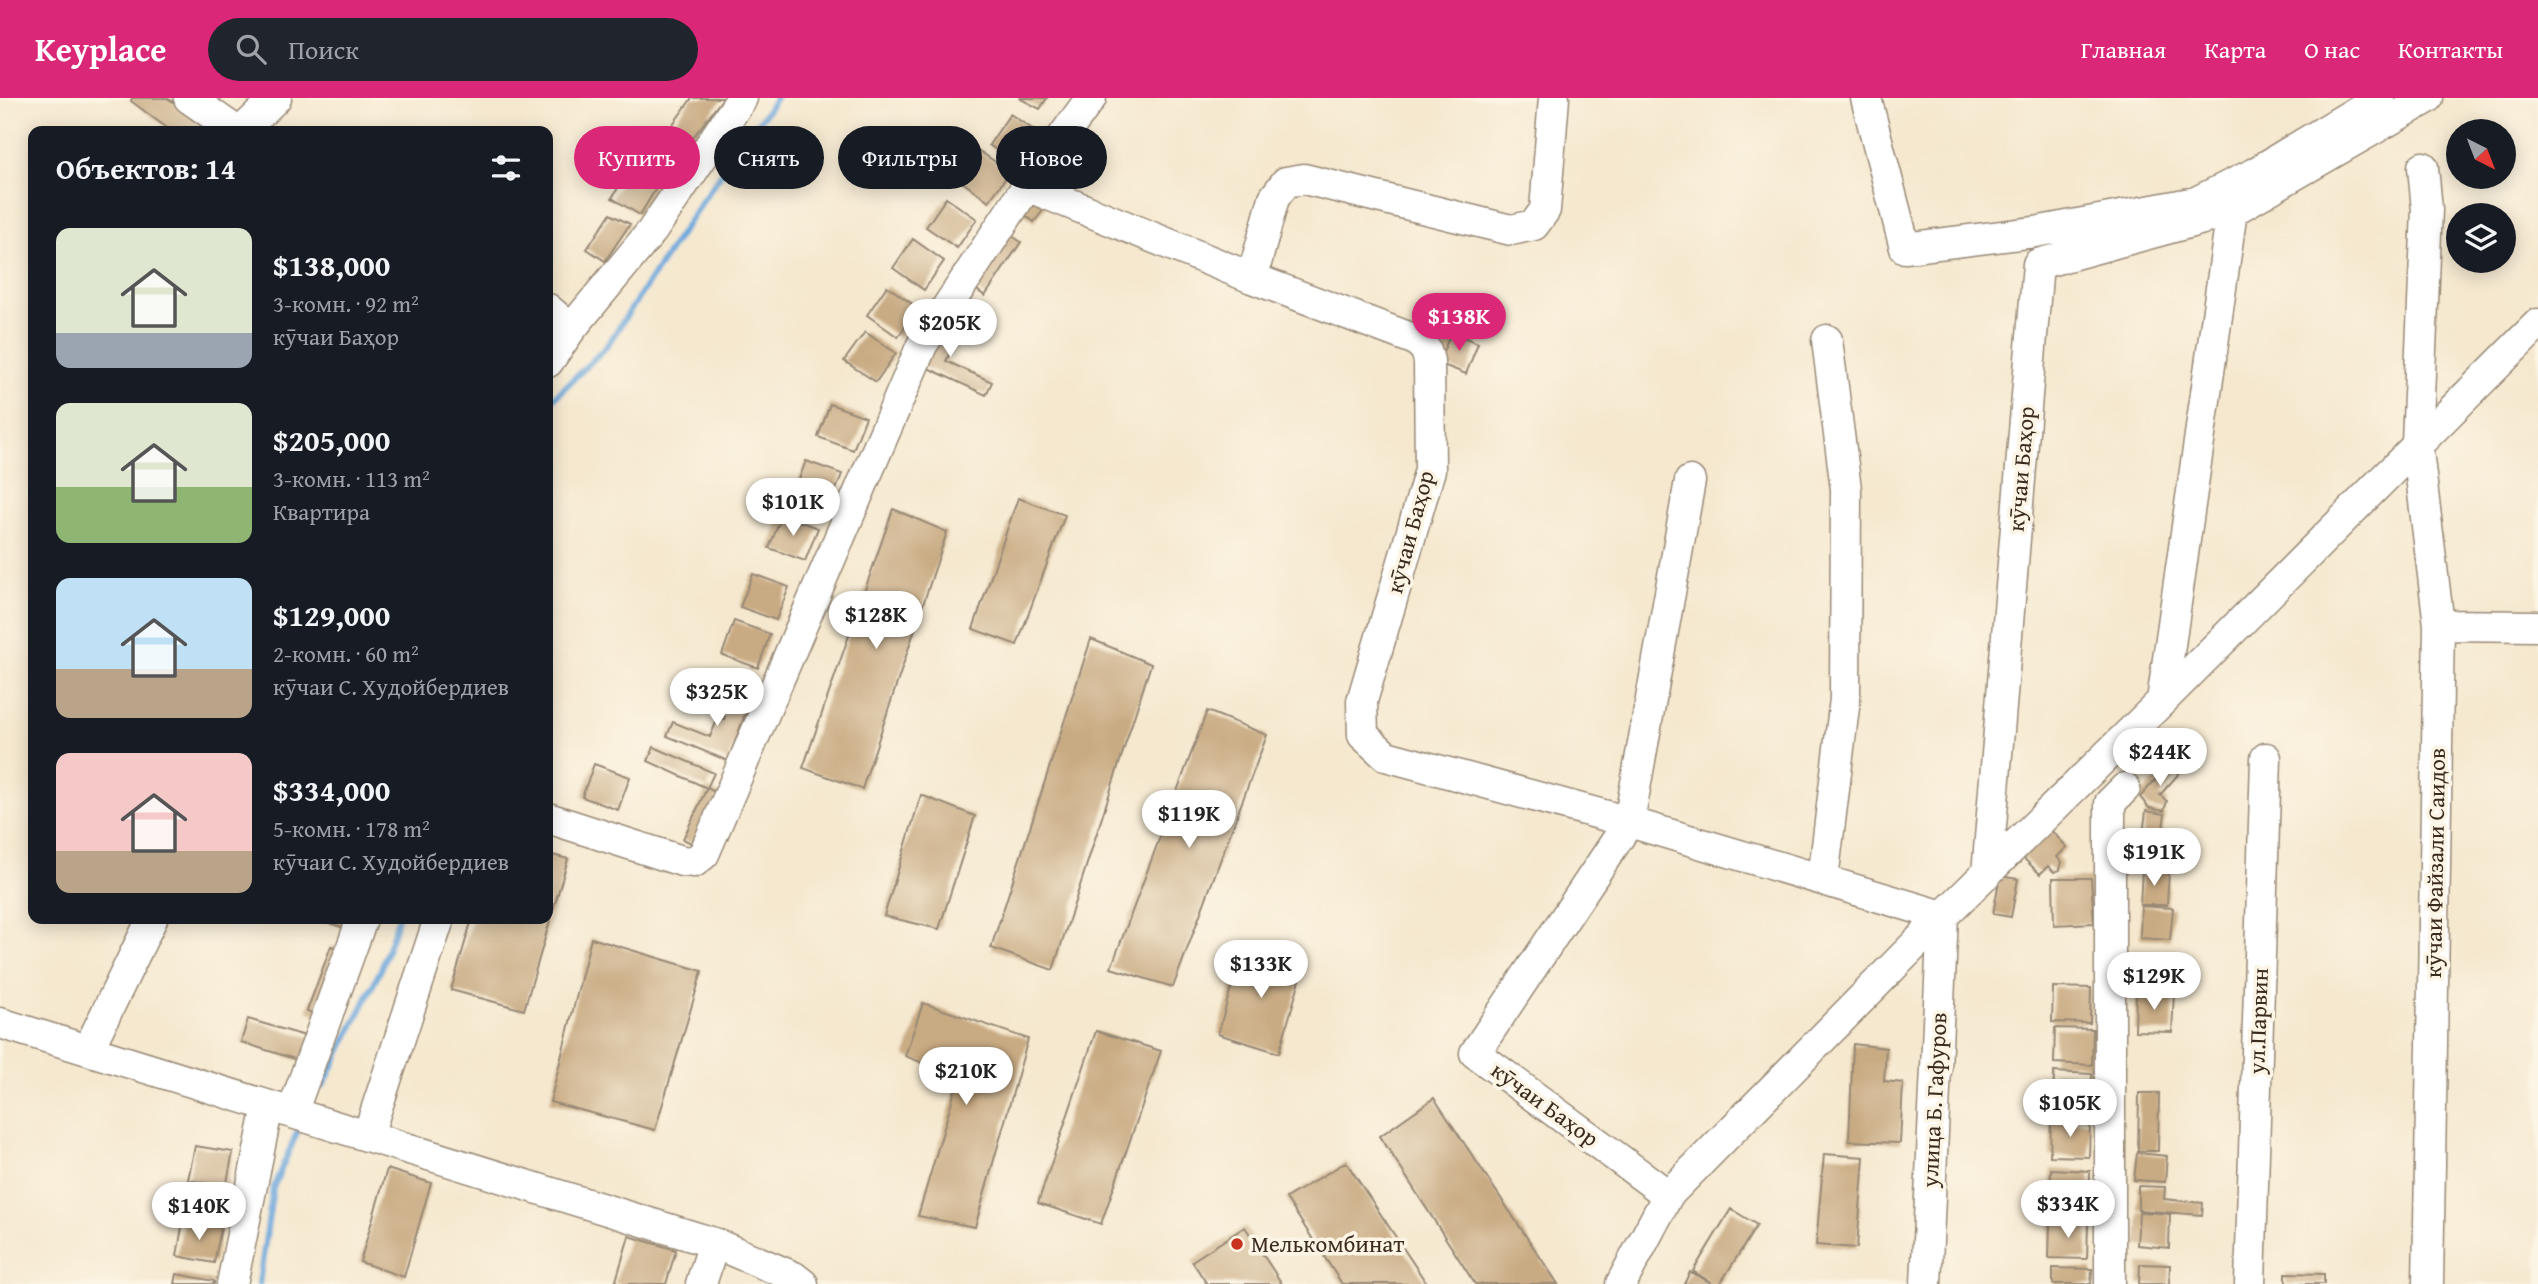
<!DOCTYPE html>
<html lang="ru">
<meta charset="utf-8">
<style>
:root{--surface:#171b24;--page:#20242c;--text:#f1f3f6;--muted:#9ea1a6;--accent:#db2777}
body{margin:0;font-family:"Gentium Book Plus",serif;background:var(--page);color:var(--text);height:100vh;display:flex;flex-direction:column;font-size:26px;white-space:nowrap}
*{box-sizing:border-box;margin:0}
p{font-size:23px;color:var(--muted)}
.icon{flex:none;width:38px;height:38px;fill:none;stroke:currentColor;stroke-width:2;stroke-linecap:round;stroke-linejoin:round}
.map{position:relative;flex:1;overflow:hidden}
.sheet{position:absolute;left:28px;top:28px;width:525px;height:798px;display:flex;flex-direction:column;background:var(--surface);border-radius:14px;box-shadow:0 4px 18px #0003}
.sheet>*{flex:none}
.top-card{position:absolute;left:574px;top:28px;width:665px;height:63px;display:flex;gap:14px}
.needle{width:46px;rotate:138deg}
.buttons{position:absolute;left:2446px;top:21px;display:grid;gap:14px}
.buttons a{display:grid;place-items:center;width:70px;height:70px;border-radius:50%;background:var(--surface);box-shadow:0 4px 18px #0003;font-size:35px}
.price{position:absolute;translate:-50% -60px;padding:0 16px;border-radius:24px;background:#fff;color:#222;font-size:23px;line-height:46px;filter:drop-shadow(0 2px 4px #0008)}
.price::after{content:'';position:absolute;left:50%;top:42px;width:21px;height:16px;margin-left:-10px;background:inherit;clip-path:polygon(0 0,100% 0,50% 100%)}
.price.selected{background:var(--accent);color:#fff}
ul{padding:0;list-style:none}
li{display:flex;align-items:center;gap:21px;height:175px;padding:0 28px}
li span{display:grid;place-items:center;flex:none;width:196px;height:140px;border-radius:14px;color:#555}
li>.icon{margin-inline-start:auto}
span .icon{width:84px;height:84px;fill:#fffc;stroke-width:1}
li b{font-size:30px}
h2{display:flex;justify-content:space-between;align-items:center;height:84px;padding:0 28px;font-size:30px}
.tag{padding:0 24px;border-radius:32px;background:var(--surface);box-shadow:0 4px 18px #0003;font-size:24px;line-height:63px}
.tag.selected{background:var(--accent);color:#fff}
header{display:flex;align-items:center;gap:42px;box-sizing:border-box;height:98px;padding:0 35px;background:var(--accent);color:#fff}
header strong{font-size:33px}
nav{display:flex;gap:38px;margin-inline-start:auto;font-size:24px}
.search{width:490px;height:63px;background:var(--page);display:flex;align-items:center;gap:18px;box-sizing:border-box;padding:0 24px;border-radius:38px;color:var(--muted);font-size:26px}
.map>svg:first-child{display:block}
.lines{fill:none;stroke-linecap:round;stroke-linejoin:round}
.stream{stroke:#6ca7dc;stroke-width:6}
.building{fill:#c9ab83}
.minor-casing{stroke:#988976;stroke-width:33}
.minor{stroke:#fff;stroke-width:30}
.poi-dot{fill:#c8321e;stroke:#fcf5e5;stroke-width:2.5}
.labels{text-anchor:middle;stroke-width:7;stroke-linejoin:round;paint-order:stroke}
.street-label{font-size:23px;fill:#3b2a1e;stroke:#fcf5e5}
.poi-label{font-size:23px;fill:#3b2a1e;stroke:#fcf5e5;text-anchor:start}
</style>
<header>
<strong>Keyplace</strong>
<div class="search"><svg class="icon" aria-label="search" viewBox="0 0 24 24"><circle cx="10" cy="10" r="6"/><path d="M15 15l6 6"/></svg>Поиск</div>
<nav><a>Главная</a><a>Карта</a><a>О нас</a><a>Контакты</a></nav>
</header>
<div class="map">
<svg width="2538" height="1186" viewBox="0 0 2538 1186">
<rect width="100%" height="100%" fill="#fcf5e5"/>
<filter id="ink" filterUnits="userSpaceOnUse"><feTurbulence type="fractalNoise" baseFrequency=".0143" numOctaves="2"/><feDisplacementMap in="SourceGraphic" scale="14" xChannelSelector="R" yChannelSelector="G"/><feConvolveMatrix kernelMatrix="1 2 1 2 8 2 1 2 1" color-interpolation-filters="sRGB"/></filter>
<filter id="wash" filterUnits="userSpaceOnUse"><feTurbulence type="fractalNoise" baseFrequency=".00686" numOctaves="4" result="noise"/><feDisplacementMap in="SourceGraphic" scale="28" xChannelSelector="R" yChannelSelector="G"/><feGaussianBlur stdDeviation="1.57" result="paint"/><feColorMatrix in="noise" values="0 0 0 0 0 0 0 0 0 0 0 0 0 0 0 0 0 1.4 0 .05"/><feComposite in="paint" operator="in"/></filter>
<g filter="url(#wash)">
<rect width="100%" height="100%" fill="#f5e8cf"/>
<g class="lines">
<path class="stream" d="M 548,306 L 606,249 L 704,100 L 776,0
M 323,988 L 381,871 L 398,821
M 259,1186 L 273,1090 L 299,1030"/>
</g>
<g id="blocks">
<path class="building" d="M 132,0 L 167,0 L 218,33 L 171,33 L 131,3 Z
M 692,0 L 723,0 L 684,51 L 665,37 Z
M 1019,0 L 1047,0 L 1040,11 Z
M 1010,16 L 1034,32 L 1013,63 L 989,47 Z
M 1071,32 L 1092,44 L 1069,85 L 1048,73 Z
M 978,52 L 1010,74 L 989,103 L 958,81 Z
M 633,65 L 661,82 L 640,117 L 612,100 Z
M 1031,93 L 1048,106 L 1034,124 L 1018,111 Z
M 946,100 L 977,121 L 957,150 L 926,129 Z
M 610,116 L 630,126 L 605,163 L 587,151 Z
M 1002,131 L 1021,144 L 985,198 L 966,184 Z
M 913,141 L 944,163 L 924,192 L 893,170 Z
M 887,188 L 918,210 L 898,239 L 867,217 Z
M 942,221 L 961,233 L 946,263 L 992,284 L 986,297 L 917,265 Z
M 865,234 L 896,255 L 876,284 L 844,263 Z
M 1451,234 L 1478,245 L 1466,276 L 1443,267 L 1442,257 Z
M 830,306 L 866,319 L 853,352 L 818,339 Z
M 806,363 L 842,376 L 829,409 L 793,396 Z
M 1018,400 L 1065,417 L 1017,547 L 973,531 Z
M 893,411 L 947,434 L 862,691 L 803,670 Z
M 782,417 L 818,430 L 805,463 L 769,450 Z
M 753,476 L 789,489 L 776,522 L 740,509 Z
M 734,523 L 770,536 L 758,570 L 722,557 Z
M 1091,541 L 1151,566 L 1053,872 L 991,850 Z
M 729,589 L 751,599 L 728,663 L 667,638 L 673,624 L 710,639 L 718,620 L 724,622 L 725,618 L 719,614 Z
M 1207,613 L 1267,637 L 1173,889 L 1111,870 Z
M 654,649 L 714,675 L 707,690 L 719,696 L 695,747 L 683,741 L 707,690 L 648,663 Z
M 2171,664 L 2181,673 L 2160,697 L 2167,703 L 2164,713 L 2149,710 L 2140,699 Z
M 594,666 L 630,679 L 618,712 L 582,699 Z
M 921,697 L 975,718 L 939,831 L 884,818 Z
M 2146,713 L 2165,716 L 2158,769 L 2139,766 Z
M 2046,727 L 2067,749 L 2057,759 L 2062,764 L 2060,772 L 2054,774 L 2048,768 L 2040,776 L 2018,755 Z
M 548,756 L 568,761 L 524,912 L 451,892 L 472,821 L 548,821 Z
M 2142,772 L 2169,773 L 2167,807 L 2140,807 Z
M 2000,778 L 2018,781 L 2011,819 L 1993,816 Z
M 2053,780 L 2091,780 L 2094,825 L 2054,827 Z
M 2141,808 L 2173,810 L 2170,842 L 2140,840 Z
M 317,821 L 348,821 L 345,830 Z
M 591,840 L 702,873 L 655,1032 L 550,1004 Z
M 331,848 L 347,854 L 323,919 L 307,913 Z
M 1242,851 L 1304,868 L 1279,955 L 1218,936 Z
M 2053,889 L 2091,890 L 2090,925 L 2052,924 Z
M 2136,894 L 2174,895 L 2172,934 L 2135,933 Z
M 923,905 L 1028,941 L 975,1129 L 918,1118 L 959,979 L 905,958 Z
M 248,921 L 315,941 L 307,965 L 241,944 Z
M 2055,930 L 2093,931 L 2092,967 L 2054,965 Z
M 1096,933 L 1161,953 L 1101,1126 L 1038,1105 Z
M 1853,946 L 1886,950 L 1884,983 L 1903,985 L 1900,1045 L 1849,1043 Z
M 2054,974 L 2092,976 L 2091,1011 L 2053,1010 Z
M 2139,995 L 2159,995 L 2158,1053 L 2138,1053 Z
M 1434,1000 L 1558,1186 L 1475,1186 L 1380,1038 Z
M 2051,1023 L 2090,1024 L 2089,1059 L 2050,1058 Z
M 195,1048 L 233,1054 L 226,1089 L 188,1082 Z
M 2137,1055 L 2167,1058 L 2165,1084 L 2134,1082 Z
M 1824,1056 L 1864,1059 L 1857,1150 L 1816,1147 Z
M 1346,1064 L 1427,1186 L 1342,1186 L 1286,1100 Z
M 387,1071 L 431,1085 L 404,1179 L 360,1164 Z
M 2051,1071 L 2090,1073 L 2089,1108 L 2050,1107 Z
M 2138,1088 L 2165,1089 L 2164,1101 L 2203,1105 L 2202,1117 L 2138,1112 Z
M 1731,1111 L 1757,1127 L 1720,1186 L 1684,1186 L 1690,1174 L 1712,1185 L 1693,1173 Z
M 2139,1114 L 2170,1116 L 2169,1150 L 2137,1147 Z
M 183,1123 L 221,1130 L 214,1165 L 177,1158 Z
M 2050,1124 L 2088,1125 L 2087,1161 L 2049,1160 Z
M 1245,1129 L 1282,1186 L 1207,1186 L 1192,1163 Z
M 629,1138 L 676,1152 L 666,1186 L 615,1186 Z
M 2140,1166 L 2170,1167 L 2169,1186 L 2139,1186 Z
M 2053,1170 L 2092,1171 L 2091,1186 L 2053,1186 Z
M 2286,1175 L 2324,1176 L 2324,1186 L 2286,1186 Z
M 177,1176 L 214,1183 L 214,1186 L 175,1186 Z"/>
</g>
</g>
<g filter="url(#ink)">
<use href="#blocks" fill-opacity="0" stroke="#988976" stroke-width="2"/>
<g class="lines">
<g class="minor-casing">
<path id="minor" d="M 189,0 L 236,33
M 1866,0 L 1905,150 L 2035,134 L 2196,104 L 2253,76 L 2379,0
M 242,33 L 276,0
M 2423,69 L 2427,112 L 2417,345 L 2439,527 L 2428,1186
M 1027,88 L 1252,180 L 1416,242 L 1426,252 L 1429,263 L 1430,372 L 1362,603 L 1363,637 L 1386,658 L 1629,724 L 1943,818
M 1252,180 L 1274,100 L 1286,84 L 1304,81 L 1511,132 L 1534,127 L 1545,112 L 1554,0
M 548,211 L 571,231
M 548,264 L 571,231 L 652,133 L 742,0
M 2439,527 L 2538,528
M 2162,603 L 2232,113
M 548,720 L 682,763 L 694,764 L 704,756 L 922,247 L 1027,88 L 1091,0
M 1987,776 L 2038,166 L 2232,113 L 2428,0
M 1823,781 L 1845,601 L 1846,391 L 1827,242
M 0,925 L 714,1145 L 794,1179 L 803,1186
M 88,952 L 152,821
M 292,1015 L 362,821
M 368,1037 L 439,821
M 1668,1097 L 1475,955 L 1629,724 L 1690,383
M 232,1186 L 268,1008
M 701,1186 L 714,1145
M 1621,1186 L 1668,1097 L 1943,818 L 2162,603 L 2538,226
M 1926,1186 L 1943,818
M 2110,1186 L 2110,705 L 2125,690
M 2250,1186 L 2266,660"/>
</g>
<use href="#minor" class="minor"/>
</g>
</g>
<circle class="poi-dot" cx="1237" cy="1146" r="7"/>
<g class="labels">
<g class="street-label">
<text transform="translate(2021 371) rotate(-85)" y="8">кӯчаи Баҳор</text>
<text transform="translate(1410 434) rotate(-75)" y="8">кӯчаи Баҳор</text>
<text transform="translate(2435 765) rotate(-89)" y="8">кӯчаи Файзали Саидов</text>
<text transform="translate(2258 923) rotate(-88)" y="8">ул.Парвин</text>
<text transform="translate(1934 1002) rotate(-87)" y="8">улица Б. Гафуров</text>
<text transform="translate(1545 1006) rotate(36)" y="8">кӯчаи Баҳор</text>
</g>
<g class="poi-label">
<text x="1251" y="1154">Мелькомбинат</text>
</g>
</g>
</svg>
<div class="buttons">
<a><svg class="needle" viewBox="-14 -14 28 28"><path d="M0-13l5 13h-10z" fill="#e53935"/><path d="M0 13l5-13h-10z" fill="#9ea1a6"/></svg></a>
<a><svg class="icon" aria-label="layers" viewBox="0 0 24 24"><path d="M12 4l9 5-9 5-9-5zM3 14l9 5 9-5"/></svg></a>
</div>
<b class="price selected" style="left:1459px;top:255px">$138K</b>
<b class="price" style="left:950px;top:261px">$205K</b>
<b class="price" style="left:793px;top:440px">$101K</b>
<b class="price" style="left:876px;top:553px">$128K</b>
<b class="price" style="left:717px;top:630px">$325K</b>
<b class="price" style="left:2160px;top:690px">$244K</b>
<b class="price" style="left:1189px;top:752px">$119K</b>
<b class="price" style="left:2154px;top:790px">$191K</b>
<b class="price" style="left:1261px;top:902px">$133K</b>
<b class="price" style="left:2154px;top:914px">$129K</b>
<b class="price" style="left:966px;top:1009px">$210K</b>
<b class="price" style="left:2070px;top:1041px">$105K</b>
<b class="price" style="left:2068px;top:1142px">$334K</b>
<b class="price" style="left:199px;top:1144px">$140K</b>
<div class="top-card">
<a class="tag selected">Купить</a>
<a class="tag">Снять</a>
<a class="tag">Фильтры</a>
<a class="tag">Новое</a>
</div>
<section class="sheet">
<h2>Объектов: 14<svg class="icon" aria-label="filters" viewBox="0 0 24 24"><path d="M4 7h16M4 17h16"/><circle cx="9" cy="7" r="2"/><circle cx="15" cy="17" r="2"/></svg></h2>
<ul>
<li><span style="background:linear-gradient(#dfe7d0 75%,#9aa5b1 0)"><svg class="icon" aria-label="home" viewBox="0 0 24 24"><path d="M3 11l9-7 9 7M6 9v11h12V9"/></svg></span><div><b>$138,000</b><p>3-комн. · 92 m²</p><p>кӯчаи Баҳор</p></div></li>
<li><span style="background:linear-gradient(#dfe7d0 60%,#8fb573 0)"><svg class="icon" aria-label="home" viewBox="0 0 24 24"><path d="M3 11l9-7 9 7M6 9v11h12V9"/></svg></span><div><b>$205,000</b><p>3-комн. · 113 m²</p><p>Квартира</p></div></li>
<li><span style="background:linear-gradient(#bfe0f5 65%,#b9a48a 0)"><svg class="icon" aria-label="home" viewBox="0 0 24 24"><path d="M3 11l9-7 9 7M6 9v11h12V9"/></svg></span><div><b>$129,000</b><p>2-комн. · 60 m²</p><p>кӯчаи С. Худойбердиев</p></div></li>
<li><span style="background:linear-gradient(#f6c9c9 70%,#b9a48a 0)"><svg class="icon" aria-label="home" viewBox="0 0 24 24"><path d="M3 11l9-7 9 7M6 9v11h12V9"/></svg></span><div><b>$334,000</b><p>5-комн. · 178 m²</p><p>кӯчаи С. Худойбердиев</p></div></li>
</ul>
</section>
</div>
